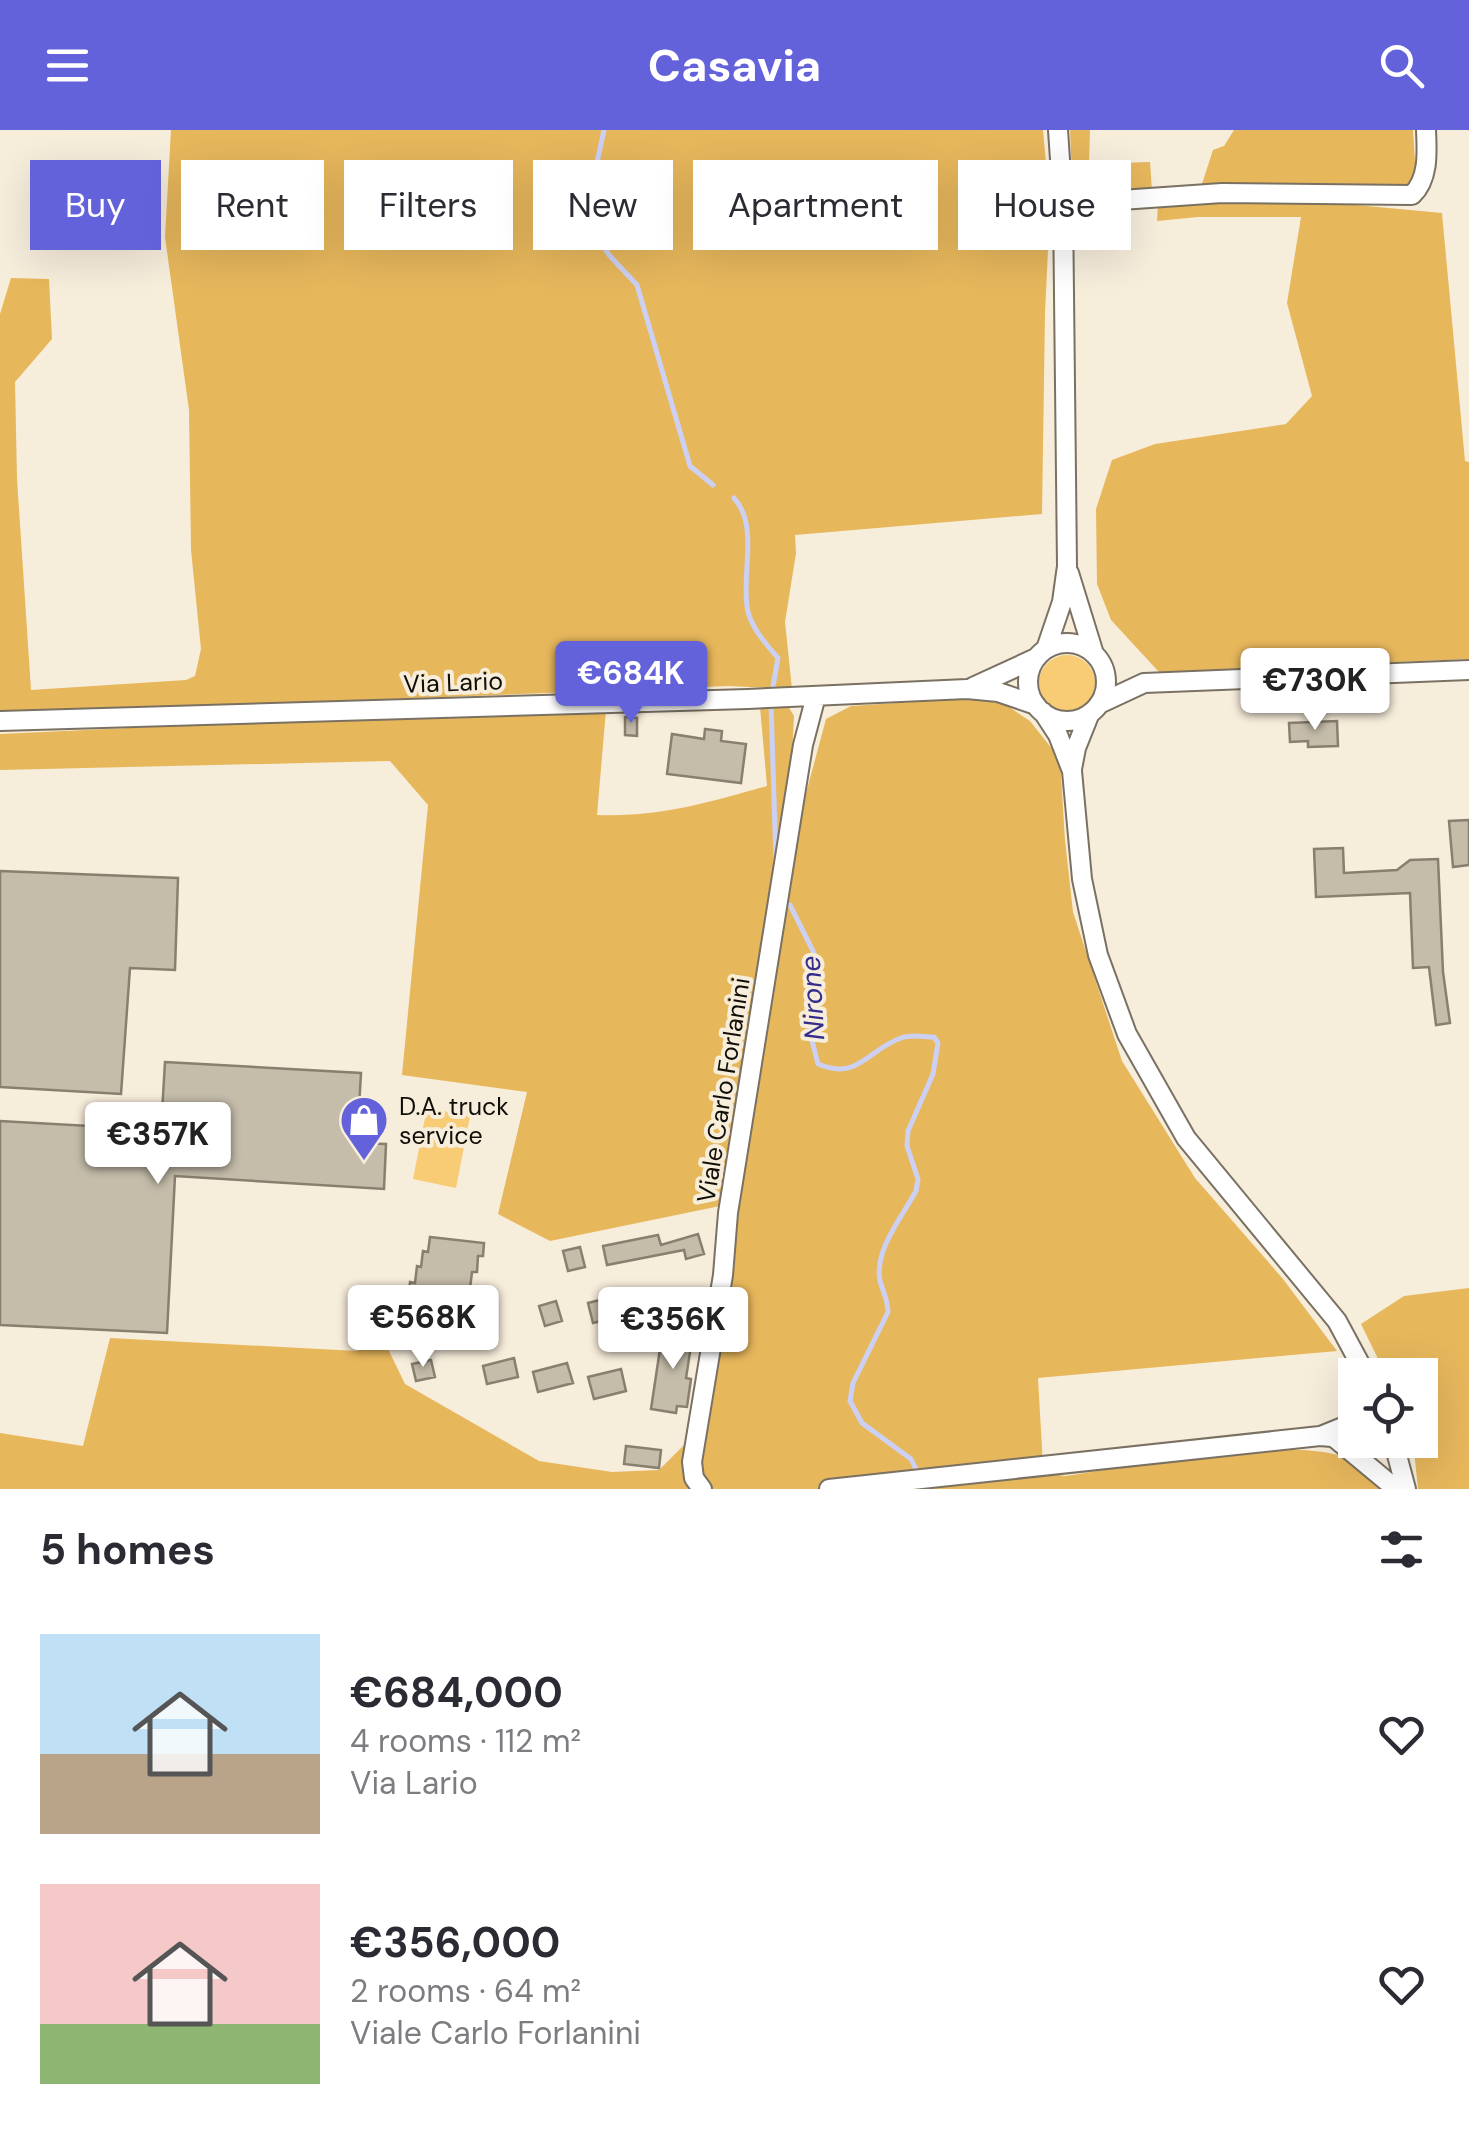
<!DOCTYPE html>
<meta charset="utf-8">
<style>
:root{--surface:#fff;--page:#f7f7f7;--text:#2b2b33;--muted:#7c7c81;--accent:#6362db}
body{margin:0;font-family:"DM Sans",sans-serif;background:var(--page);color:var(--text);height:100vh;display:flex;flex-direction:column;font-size:38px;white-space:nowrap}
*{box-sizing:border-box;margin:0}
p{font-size:32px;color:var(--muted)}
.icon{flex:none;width:55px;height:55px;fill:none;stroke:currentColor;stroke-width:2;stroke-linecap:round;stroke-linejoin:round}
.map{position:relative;height:1359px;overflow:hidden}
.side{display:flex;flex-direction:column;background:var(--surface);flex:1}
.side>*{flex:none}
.hud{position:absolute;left:30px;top:30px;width:1410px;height:90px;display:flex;gap:20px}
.controls{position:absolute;left:1338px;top:1228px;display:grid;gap:20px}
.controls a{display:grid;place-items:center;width:100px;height:100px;border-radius:0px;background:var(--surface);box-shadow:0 10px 40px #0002;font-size:50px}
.price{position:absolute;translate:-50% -85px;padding:0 22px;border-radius:10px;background:#fff;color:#222;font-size:32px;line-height:65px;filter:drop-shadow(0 2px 5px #0008)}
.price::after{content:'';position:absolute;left:50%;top:60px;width:30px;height:22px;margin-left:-15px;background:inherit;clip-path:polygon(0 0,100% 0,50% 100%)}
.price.on{background:var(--accent);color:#fff}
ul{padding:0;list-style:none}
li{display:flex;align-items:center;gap:30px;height:250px;padding:0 40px}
li span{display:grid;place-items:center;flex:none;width:280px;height:200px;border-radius:0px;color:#555}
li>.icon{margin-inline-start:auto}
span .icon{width:120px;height:120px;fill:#fffc;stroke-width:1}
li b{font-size:42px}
h2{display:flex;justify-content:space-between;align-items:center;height:120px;padding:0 40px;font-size:42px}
.tag{padding:0 35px;border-radius:0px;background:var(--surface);box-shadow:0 10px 40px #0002;font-size:35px;line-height:90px}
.tag.on{background:var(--accent);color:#fff}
header{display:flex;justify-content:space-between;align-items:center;height:130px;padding:0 40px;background:var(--accent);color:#fff;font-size:45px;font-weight:700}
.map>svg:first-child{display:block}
.green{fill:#f8cb75}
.forest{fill:#e7b75c}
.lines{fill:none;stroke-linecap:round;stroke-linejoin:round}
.stream{stroke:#ccd0f3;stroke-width:5}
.building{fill:#c5bcaa;stroke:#887f6f;stroke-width:2.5}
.minor-casing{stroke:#7a7162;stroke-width:22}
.minor{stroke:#fff;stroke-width:18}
.labels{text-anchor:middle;stroke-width:8;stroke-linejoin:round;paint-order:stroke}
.street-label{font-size:25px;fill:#110e08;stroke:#f7eddb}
.poi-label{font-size:25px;fill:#110e08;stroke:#f7eddb;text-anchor:start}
.water-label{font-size:28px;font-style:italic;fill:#352d8d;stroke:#f7eddb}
</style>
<header><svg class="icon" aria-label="menu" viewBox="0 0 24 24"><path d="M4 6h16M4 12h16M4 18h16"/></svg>Casavia<svg class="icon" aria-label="search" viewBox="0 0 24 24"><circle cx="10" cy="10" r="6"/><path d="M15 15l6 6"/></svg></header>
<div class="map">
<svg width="1469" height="1359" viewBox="0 0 1469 1359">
<rect width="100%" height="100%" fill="#f7eddb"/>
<path class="green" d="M1039 553a28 28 0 1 1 56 0a28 28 0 1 1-56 0Z
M 427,978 L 470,986 L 456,1058 L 413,1049 Z"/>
<path class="forest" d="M 171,0 L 1043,0 L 1050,78 L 1045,183 L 1042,384 L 795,405 L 796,423 L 785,492 L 792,559 L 729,556 L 0,584 L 0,184 L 11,148 L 49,149 L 52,209 L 15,252 L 17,349 L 31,560 L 186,550 L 195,546 L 201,519 L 191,420 L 189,280 L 165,107 Z
M 1070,0 L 1090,0 L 1089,34 L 1150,32 L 1152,61 L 1073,68 Z
M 1234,0 L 1413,0 L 1416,47 L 1407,58 L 1261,54 L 1200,60 L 1213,20 L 1224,16 Z
M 1158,72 L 1324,72 L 1442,83 L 1465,331 L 1469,332 L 1469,529 L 1159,542 L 1111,490 L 1097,454 L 1096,379 L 1112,330 L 1155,314 L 1286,294 L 1312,266 L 1287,173 L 1301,87 L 1198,87 L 1157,91 Z
M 972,568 L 1006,575 L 1030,591 L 1060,629 L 1065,710 L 1073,782 L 1122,931 L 1195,1048 L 1283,1149 L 1337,1221 L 1038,1248 L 1043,1336 L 1057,1345 L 1065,1346 C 1137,1336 1293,1302 1356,1331 C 1369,1337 1381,1350 1393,1359 L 0,1359 L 0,1303 L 83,1316 L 110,1208 L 357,1221 L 376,1194 L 405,1254 L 539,1331 L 612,1342 L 659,1340 L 705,1294 L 732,1089 L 720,1076 L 550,1111 L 498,1084 L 527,962 L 402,945 L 428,675 L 390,631 L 0,640 L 0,604 L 471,582 L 606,580 L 597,685 C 657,688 711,672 767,656 L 760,577 L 788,576 L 794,586 L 790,665 L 805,667 L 826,589 L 851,576 Z
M 1469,1158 L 1469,1359 L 1418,1359 L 1413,1310 L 1420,1310 L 1420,1245 L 1386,1245 L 1361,1194 L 1404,1166 Z"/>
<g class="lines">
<path class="stream" d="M 604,0 L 589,70 L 592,97 L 609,125 L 637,155 L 690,336 L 713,355
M 734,368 C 760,397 740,446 748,482 C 753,500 766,514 778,528 L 772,562
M 771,573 L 776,732
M 790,775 L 814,823 L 810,903 L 818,934 C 858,951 867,920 901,908 C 911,904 923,907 934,907 L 938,913 L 933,944 L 908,1001 L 907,1016 L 918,1049 L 916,1061 C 902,1087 874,1120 880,1151 C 883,1162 888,1170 888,1182 L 853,1253 L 850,1271 L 862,1293 L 911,1329 L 926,1359"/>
</g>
<path class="building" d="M 625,587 L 637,588 L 637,606 L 625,605 Z
M 1337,591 L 1338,616 L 1308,617 L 1308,611 L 1290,612 L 1289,593 Z
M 705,599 L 722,601 L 721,611 L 746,614 L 741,653 L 667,644 L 672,604 L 704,609 Z
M 1469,690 L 1469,735 L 1453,737 L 1449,691 Z
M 1343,718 L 1344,743 L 1397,740 L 1410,730 L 1438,729 L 1443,842 L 1450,893 L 1436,895 L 1429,837 L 1413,838 L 1410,763 L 1316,767 L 1314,719 Z
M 0,741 L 178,748 L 175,840 L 130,838 L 121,964 L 0,957 Z
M 165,932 L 361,943 L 357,1013 L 386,1014 L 384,1059 L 175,1046 L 167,1203 L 0,1195 L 0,991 L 161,1000 Z
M 698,1104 L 704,1124 L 686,1129 L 684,1120 L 607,1135 L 603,1116 L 658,1105 L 661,1115 Z
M 430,1107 L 484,1113 L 483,1126 L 478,1126 L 477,1142 L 472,1142 L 470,1159 L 465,1159 L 463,1174 L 408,1168 L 410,1152 L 415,1153 L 417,1136 L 421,1137 L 423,1121 L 428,1122 Z
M 580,1117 L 585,1137 L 568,1141 L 563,1121 Z
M 690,1159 L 695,1179 L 679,1183 L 673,1163 Z
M 649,1162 L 655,1181 L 640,1186 L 634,1166 Z
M 604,1169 L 609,1189 L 593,1193 L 588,1173 Z
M 556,1171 L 562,1191 L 545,1196 L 539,1176 Z
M 663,1199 L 693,1203 L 686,1248 L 691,1249 L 687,1277 L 677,1276 L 676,1283 L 651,1279 Z
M 514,1228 L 518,1247 L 487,1254 L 483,1236 Z
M 431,1230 L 435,1247 L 416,1251 L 412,1234 Z
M 567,1233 L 573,1253 L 538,1262 L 533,1242 Z
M 621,1239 L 626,1261 L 594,1269 L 588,1247 Z
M 626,1316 L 661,1320 L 659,1338 L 624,1334 Z"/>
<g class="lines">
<g class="minor-casing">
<path id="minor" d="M 1063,74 L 1222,63 L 1412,65 C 1429,49 1427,22 1426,0
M 1069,443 L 1094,524
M1028 552a39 39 0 1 1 78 0a39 39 0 1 1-78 0Z
M 1046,519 L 1062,472 L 1067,436 L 1063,74 L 1058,0
M 973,557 L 1036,528
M 1099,574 L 1144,553 L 1469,540
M 1043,582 L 1058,605 L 1072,641 L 1082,749 L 1098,825 L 1127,904 L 1186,1008 L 1337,1191 L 1366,1245
M 0,591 L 748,569 L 967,559 L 998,562 L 1036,575
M 1072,639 L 1076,618 L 1090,583
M 1323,1305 L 1355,1292
M 1336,1309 L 1396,1359
M 1393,1310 L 1406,1359
M 702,1359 L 694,1348 L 692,1332 L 723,1145 L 728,1083 L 803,615 L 816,566
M 829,1359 L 1320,1306 L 1355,1309"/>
</g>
<use href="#minor" class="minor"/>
</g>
<defs>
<g id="shop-pin" transform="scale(2.5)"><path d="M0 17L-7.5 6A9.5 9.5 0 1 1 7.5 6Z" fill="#6362db" stroke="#f7eddb"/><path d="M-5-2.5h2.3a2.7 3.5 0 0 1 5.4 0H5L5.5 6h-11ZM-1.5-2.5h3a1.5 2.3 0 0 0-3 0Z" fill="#fff"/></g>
</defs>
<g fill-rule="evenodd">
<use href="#shop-pin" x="364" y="990"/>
</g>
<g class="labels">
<g class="street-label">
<text transform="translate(453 552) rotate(-2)" y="9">Via Lario</text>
<text transform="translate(723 960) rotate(-81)" y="9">Viale Carlo Forlanini</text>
</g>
<g class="poi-label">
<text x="399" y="985">D.A. truck<tspan x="399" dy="29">service</tspan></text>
</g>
<g class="water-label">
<text transform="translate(812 868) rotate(-93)" y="10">Nirone</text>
</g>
</g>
</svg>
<div class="controls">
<a><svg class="icon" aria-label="locate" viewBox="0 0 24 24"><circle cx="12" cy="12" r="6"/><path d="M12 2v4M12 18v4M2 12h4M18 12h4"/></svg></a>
</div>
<b class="price on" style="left:631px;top:596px">€684K</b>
<b class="price" style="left:1315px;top:603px">€730K</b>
<b class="price" style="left:158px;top:1057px">€357K</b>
<b class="price" style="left:423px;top:1240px">€568K</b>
<b class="price" style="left:673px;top:1242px">€356K</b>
<div class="hud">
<a class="tag on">Buy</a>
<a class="tag">Rent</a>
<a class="tag">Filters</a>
<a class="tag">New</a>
<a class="tag">Apartment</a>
<a class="tag">House</a>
</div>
</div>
<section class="side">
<h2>5 homes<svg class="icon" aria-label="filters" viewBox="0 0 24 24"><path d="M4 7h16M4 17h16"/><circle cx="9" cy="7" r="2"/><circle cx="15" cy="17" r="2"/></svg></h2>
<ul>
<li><span style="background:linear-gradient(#bfe0f5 60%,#b9a48a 0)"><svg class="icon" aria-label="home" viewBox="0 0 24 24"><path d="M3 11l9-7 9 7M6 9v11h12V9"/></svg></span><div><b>€684,000</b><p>4 rooms · 112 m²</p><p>Via Lario</p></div><svg class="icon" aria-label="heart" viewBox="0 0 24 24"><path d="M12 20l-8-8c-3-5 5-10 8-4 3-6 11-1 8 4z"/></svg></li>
<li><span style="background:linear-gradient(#f6c9c9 70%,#8fb573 0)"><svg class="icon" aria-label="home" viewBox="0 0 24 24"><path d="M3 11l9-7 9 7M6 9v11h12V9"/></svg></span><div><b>€356,000</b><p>2 rooms · 64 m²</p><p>Viale Carlo Forlanini</p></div><svg class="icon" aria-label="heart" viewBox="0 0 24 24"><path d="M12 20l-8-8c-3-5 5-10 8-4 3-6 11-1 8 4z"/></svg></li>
</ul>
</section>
